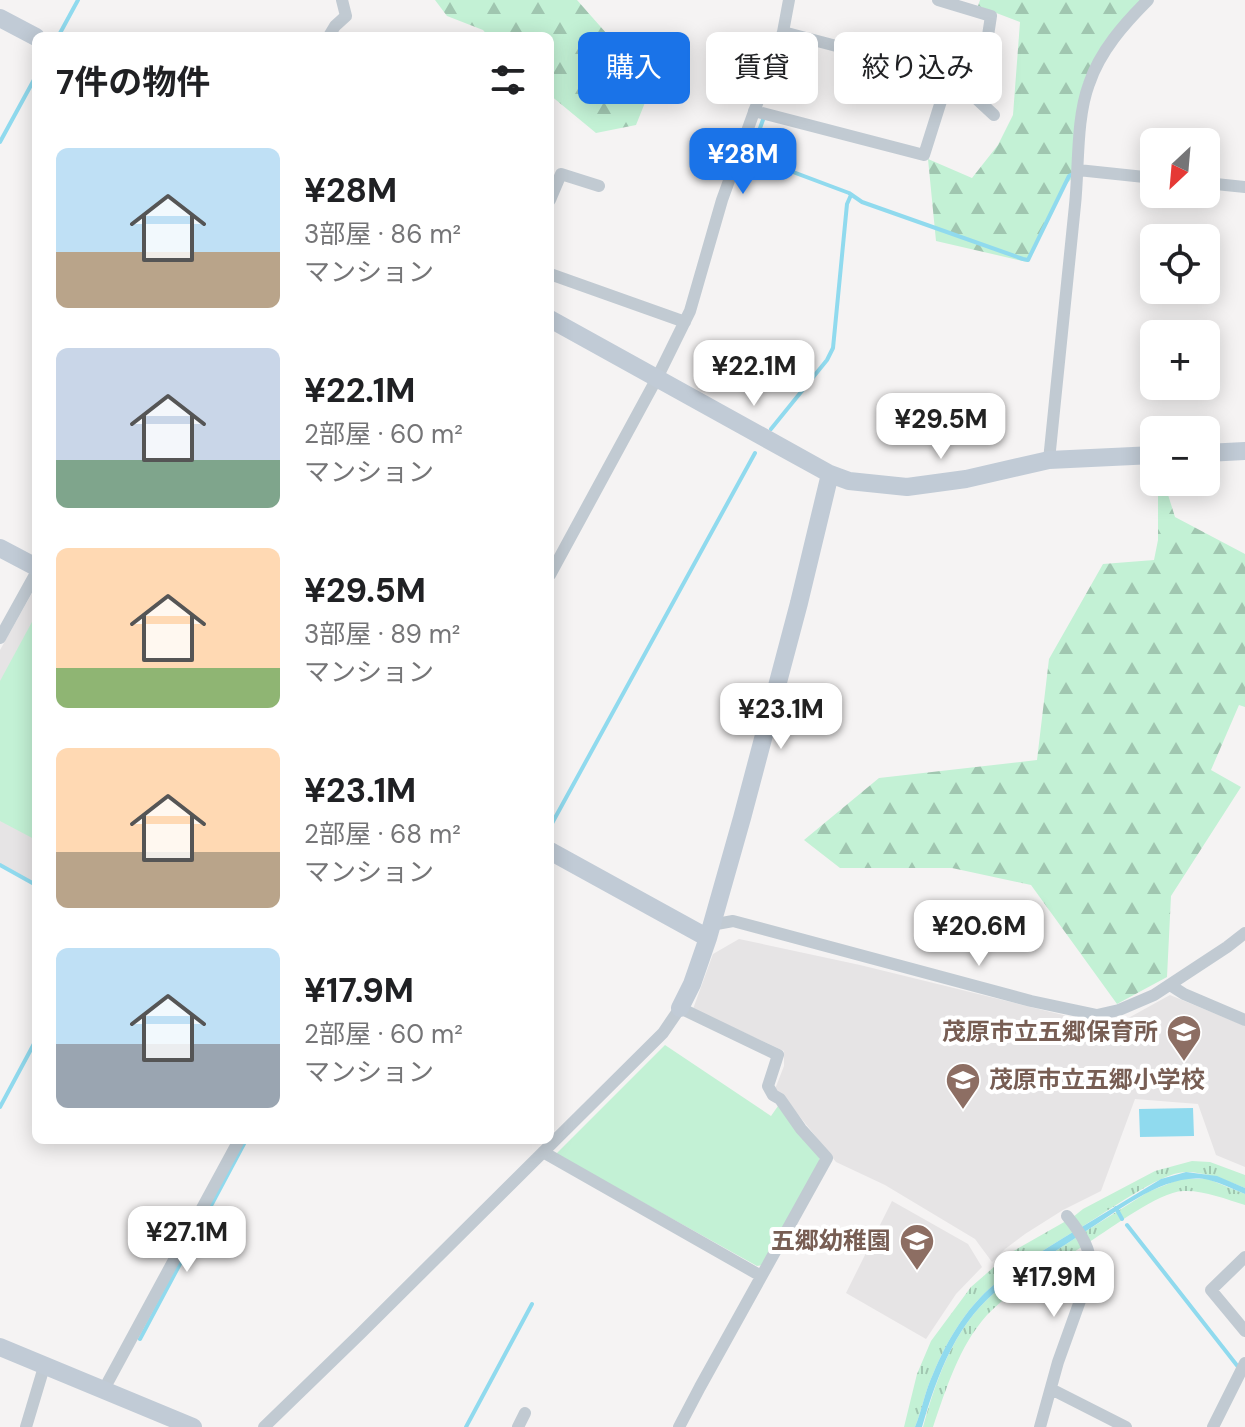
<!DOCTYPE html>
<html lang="ja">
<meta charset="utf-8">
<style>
:root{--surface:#fff;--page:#f2f2f2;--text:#202124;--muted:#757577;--accent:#1a73e8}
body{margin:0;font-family:"DM Sans","Noto Sans JP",sans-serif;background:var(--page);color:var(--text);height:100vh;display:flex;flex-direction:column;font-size:30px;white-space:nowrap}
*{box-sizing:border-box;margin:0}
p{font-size:26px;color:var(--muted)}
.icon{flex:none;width:44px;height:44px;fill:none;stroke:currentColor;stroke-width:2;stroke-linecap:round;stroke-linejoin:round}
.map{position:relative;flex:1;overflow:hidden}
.sheet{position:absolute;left:32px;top:32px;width:522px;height:1112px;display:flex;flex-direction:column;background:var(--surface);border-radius:12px;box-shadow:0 4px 20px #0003}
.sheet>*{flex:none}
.guide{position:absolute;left:578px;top:32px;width:546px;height:72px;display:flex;gap:16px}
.needle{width:52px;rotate:206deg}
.fabs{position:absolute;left:1140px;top:128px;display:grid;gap:16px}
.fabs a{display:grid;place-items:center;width:80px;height:80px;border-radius:12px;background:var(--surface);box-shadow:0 4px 20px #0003;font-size:40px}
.price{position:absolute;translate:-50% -68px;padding:0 18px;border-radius:16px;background:#fff;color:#222;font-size:26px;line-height:52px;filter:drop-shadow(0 2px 4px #0008)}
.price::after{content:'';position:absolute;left:50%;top:48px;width:24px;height:18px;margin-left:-12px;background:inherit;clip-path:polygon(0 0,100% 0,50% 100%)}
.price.on{background:var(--accent);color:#fff}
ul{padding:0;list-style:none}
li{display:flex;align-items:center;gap:24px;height:200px;padding:0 24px}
li span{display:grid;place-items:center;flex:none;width:224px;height:160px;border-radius:12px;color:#555}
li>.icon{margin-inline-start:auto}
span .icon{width:96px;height:96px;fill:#fffc;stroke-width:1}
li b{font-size:34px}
h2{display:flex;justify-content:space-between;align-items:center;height:96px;padding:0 24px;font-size:34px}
.pill{padding:0 28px;border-radius:12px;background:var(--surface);box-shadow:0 4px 20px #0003;font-size:28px;line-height:72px}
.pill.on{background:var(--accent);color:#fff}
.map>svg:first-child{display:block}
.education{fill:#e6e4e5}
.grass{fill:url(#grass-tufts)}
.forest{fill:url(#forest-firs)}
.green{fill:#c3f1d5}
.water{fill:#90daee}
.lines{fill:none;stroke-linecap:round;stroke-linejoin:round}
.stream{stroke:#90daee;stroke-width:4}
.street{stroke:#c1cad2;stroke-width:12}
.secondary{stroke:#c1cbd6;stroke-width:18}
.labels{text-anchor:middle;stroke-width:8;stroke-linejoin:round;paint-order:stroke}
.education-label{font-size:24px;font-weight:bold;fill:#785e54;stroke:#fff;text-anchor:end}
</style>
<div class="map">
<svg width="1245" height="1427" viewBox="0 0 1245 1427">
<defs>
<pattern id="grass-tufts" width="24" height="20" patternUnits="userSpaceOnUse" patternTransform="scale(2)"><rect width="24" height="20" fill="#c3f1d5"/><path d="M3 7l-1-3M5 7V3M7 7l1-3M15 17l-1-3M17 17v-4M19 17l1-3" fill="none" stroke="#a0c6b0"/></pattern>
<pattern id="forest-firs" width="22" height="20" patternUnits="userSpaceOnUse" patternTransform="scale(2)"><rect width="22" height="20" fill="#c3f1d5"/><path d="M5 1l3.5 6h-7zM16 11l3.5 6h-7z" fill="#a0c6b0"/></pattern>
</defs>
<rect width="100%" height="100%" fill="#f5f3f3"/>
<path class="education" d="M 36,586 L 36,885 L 0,865 L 0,650 Z
M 739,939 L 860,965 L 1112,1027 L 1170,995 L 1245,1026 L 1245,1167 L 1216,1155 L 1198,1104 L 1135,1099 L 1101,1191 L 1063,1210 L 1025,1234 L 1005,1249 L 992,1262 L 975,1239 L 885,1185 L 836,1162 L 785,1098 L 775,1089 L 784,1066 L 784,1051 L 693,1009 L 713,954 Z
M 892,1201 L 968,1244 L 982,1267 L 956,1294 L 926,1339 L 846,1293 Z"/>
<path class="grass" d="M 1192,1161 L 1210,1162 L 1245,1175 L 1245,1188 C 1226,1180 1206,1172 1185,1172 C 1159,1173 1104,1214 1080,1228 L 1073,1217 L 1083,1209 L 1155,1171 Z
M 1180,1179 L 1208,1179 L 1245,1194 L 1245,1205 C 1225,1199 1204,1190 1183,1191 C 1158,1192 1112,1228 1089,1242 L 1083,1233 L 1148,1192 Z
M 1066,1221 L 1073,1232 C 1049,1247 1023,1262 1001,1279 C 969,1303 948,1338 933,1374 C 925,1391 922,1410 915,1427 L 904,1427 L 917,1374 L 931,1341 L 971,1287 L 1010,1253 Z
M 1077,1237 L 1083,1246 C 1053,1266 1012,1289 987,1315 C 959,1346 946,1389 933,1427 L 923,1427 C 938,1373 957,1320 1004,1285 C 1028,1268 1053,1253 1077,1237 Z
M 1087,1253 L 1087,1269 L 1076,1299 L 1034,1286 Z"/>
<path class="forest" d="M 435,0 L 577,0 L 652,85 L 636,125 L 596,133 L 550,95 L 550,36 L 488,36 L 483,30 L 447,16 Z
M 980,0 L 1144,0 L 1097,60 L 1073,177 L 1064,187 L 1027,262 L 936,241 L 928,159 L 972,178 L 998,145 L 1013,115 L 1020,22 L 978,6 Z
M 1158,482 L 1164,482 L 1175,517 L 1245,554 L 1245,707 L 1239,705 L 1211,770 L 1241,787 L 1171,896 L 1167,977 L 1117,1004 L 1031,885 L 952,868 L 840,868 L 804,840 L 879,778 L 1037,760 L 1049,659 L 1103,564 L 1154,560 L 1158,540 Z"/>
<path class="green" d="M 33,620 L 36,620 L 36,840 L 0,821 L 0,681 Z
M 665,1045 L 771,1116 L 778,1106 L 820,1157 L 817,1168 L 763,1265 L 757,1266 L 556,1154 Z"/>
<path class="water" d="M 1193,1108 L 1194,1136 L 1140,1137 L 1139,1109 Z
M 1186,1172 L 1217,1176 L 1245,1188 L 1245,1194 C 1233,1189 1221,1183 1209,1180 C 1168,1170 1117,1212 1083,1233 L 1080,1228 L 1161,1179 Z
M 1073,1232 L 1077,1237 C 1053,1253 1028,1268 1004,1285 C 957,1320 938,1373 922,1427 L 915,1427 C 922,1410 925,1391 933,1374 C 948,1338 969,1303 1001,1279 C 1023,1262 1049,1247 1073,1232 Z"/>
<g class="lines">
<path class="stream" d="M 59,35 L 78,0
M 764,117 L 750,156 L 849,193 L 862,202 L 1023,259 L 1028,260 L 1069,176 L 1073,174
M 0,142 L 36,76
M 771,429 L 827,360 L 833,348 L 847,204 L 851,195
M 550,827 L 755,453
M 0,865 L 36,885
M 0,1107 L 36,1040
M 1116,1208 L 1122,1219
M 1127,1225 L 1239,1368
M 140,1339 L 246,1140
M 466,1427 L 532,1304"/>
<path class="street" d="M 938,0 L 991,16 L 980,87 L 974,96
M 783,32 L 924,69 L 966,89 L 994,115
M 329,36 L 335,26 L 346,16 L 342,0
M 754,111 L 924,155 L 948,79
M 1078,170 L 1154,178
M 1206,183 L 1245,187
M 550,200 L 561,174 L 599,186
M 550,274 L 685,322
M 1049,460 C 1058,375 1067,290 1075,205 C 1079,167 1076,119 1089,84 C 1100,51 1124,24 1148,0
M 550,575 L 657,378 L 690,311 L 722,200 L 783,32 L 789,0
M 0,638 L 36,573
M 711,925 L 733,921 L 1031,1001 L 1097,1015 L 1119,1010 L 1154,995 L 1227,947 L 1245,933
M 1170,985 L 1184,994 L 1245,1020
M 543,1152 L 761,1276
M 1245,1257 L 1211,1290 L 1245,1331
M 1051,1389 L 1126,1427
M 103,1391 L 239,1140
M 26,1427 L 44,1367
M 264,1427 L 360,1334 L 663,1033 L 680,1008 L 778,1055 L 768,1086 L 773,1095 L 780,1099 L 801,1129 L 827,1158 L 700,1387 L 679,1427
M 518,1427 L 525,1413
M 1040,1427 L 1058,1362 L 1090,1273 C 1093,1251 1081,1233 1067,1216
M 1213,1427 L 1245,1363"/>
<path class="secondary" d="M 0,18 L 36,37
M 550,319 L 830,474 L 849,481 L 907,487 L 966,479 L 1049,460 L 1154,455
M 1206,453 L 1245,451
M 0,548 L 36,567
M 550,851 L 708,938
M 680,1008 L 692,984 L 708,938 L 742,818 L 799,603 L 830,474
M 0,1347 L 193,1427"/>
</g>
<defs>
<g id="school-pin" transform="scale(1.8)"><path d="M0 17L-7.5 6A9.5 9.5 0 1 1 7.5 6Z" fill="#8d6e63" stroke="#fff"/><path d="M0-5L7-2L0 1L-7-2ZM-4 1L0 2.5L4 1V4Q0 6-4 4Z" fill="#fff"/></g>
</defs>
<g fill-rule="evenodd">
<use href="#school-pin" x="1184" y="1032"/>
<use href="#school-pin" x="963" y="1080"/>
<use href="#school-pin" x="917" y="1241"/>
</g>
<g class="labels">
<g class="education-label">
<text x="1158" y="1040">茂原市立五郷保育所</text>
<text x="989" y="1088" text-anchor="start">茂原市立五郷小学校</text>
<text x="891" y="1249">五郷幼稚園</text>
</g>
</g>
</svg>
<div class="fabs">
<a><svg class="needle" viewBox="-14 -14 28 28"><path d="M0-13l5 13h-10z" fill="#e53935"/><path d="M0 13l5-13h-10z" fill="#757577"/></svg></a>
<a><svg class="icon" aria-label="locate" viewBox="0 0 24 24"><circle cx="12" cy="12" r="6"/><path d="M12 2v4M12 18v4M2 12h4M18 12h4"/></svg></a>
<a>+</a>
<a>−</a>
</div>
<b class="price on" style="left:743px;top:196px">¥28M</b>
<b class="price" style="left:754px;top:408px">¥22.1M</b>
<b class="price" style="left:941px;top:461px">¥29.5M</b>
<b class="price" style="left:781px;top:751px">¥23.1M</b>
<b class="price" style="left:979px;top:968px">¥20.6M</b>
<b class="price" style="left:187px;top:1274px">¥27.1M</b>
<b class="price" style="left:1054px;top:1319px">¥17.9M</b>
<div class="guide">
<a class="pill on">購入</a>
<a class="pill">賃貸</a>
<a class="pill">絞り込み</a>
</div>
<section class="sheet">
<h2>7件の物件<svg class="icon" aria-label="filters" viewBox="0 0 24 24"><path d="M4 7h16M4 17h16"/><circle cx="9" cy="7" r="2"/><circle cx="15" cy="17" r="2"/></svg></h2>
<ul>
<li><span style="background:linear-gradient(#bfe0f5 65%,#b9a48a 0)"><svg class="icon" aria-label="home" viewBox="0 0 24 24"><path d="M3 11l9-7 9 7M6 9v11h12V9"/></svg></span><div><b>¥28M</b><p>3部屋 · 86 m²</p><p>マンション</p></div></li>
<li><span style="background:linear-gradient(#c9d6e8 70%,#7fa58c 0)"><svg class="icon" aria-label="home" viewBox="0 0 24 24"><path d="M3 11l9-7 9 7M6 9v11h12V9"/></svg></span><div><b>¥22.1M</b><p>2部屋 · 60 m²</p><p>マンション</p></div></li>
<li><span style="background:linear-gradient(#ffd9b3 75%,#8fb573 0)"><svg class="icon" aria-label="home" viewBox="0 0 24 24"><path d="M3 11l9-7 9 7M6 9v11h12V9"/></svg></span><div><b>¥29.5M</b><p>3部屋 · 89 m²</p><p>マンション</p></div></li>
<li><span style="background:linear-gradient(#ffd9b3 65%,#b9a48a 0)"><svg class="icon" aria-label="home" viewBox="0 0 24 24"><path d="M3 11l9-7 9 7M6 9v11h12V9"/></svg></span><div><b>¥23.1M</b><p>2部屋 · 68 m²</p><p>マンション</p></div></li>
<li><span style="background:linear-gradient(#bfe0f5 60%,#9aa5b1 0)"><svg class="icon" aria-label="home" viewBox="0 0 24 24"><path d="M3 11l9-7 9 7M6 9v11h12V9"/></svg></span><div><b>¥17.9M</b><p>2部屋 · 60 m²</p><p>マンション</p></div></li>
</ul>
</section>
</div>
